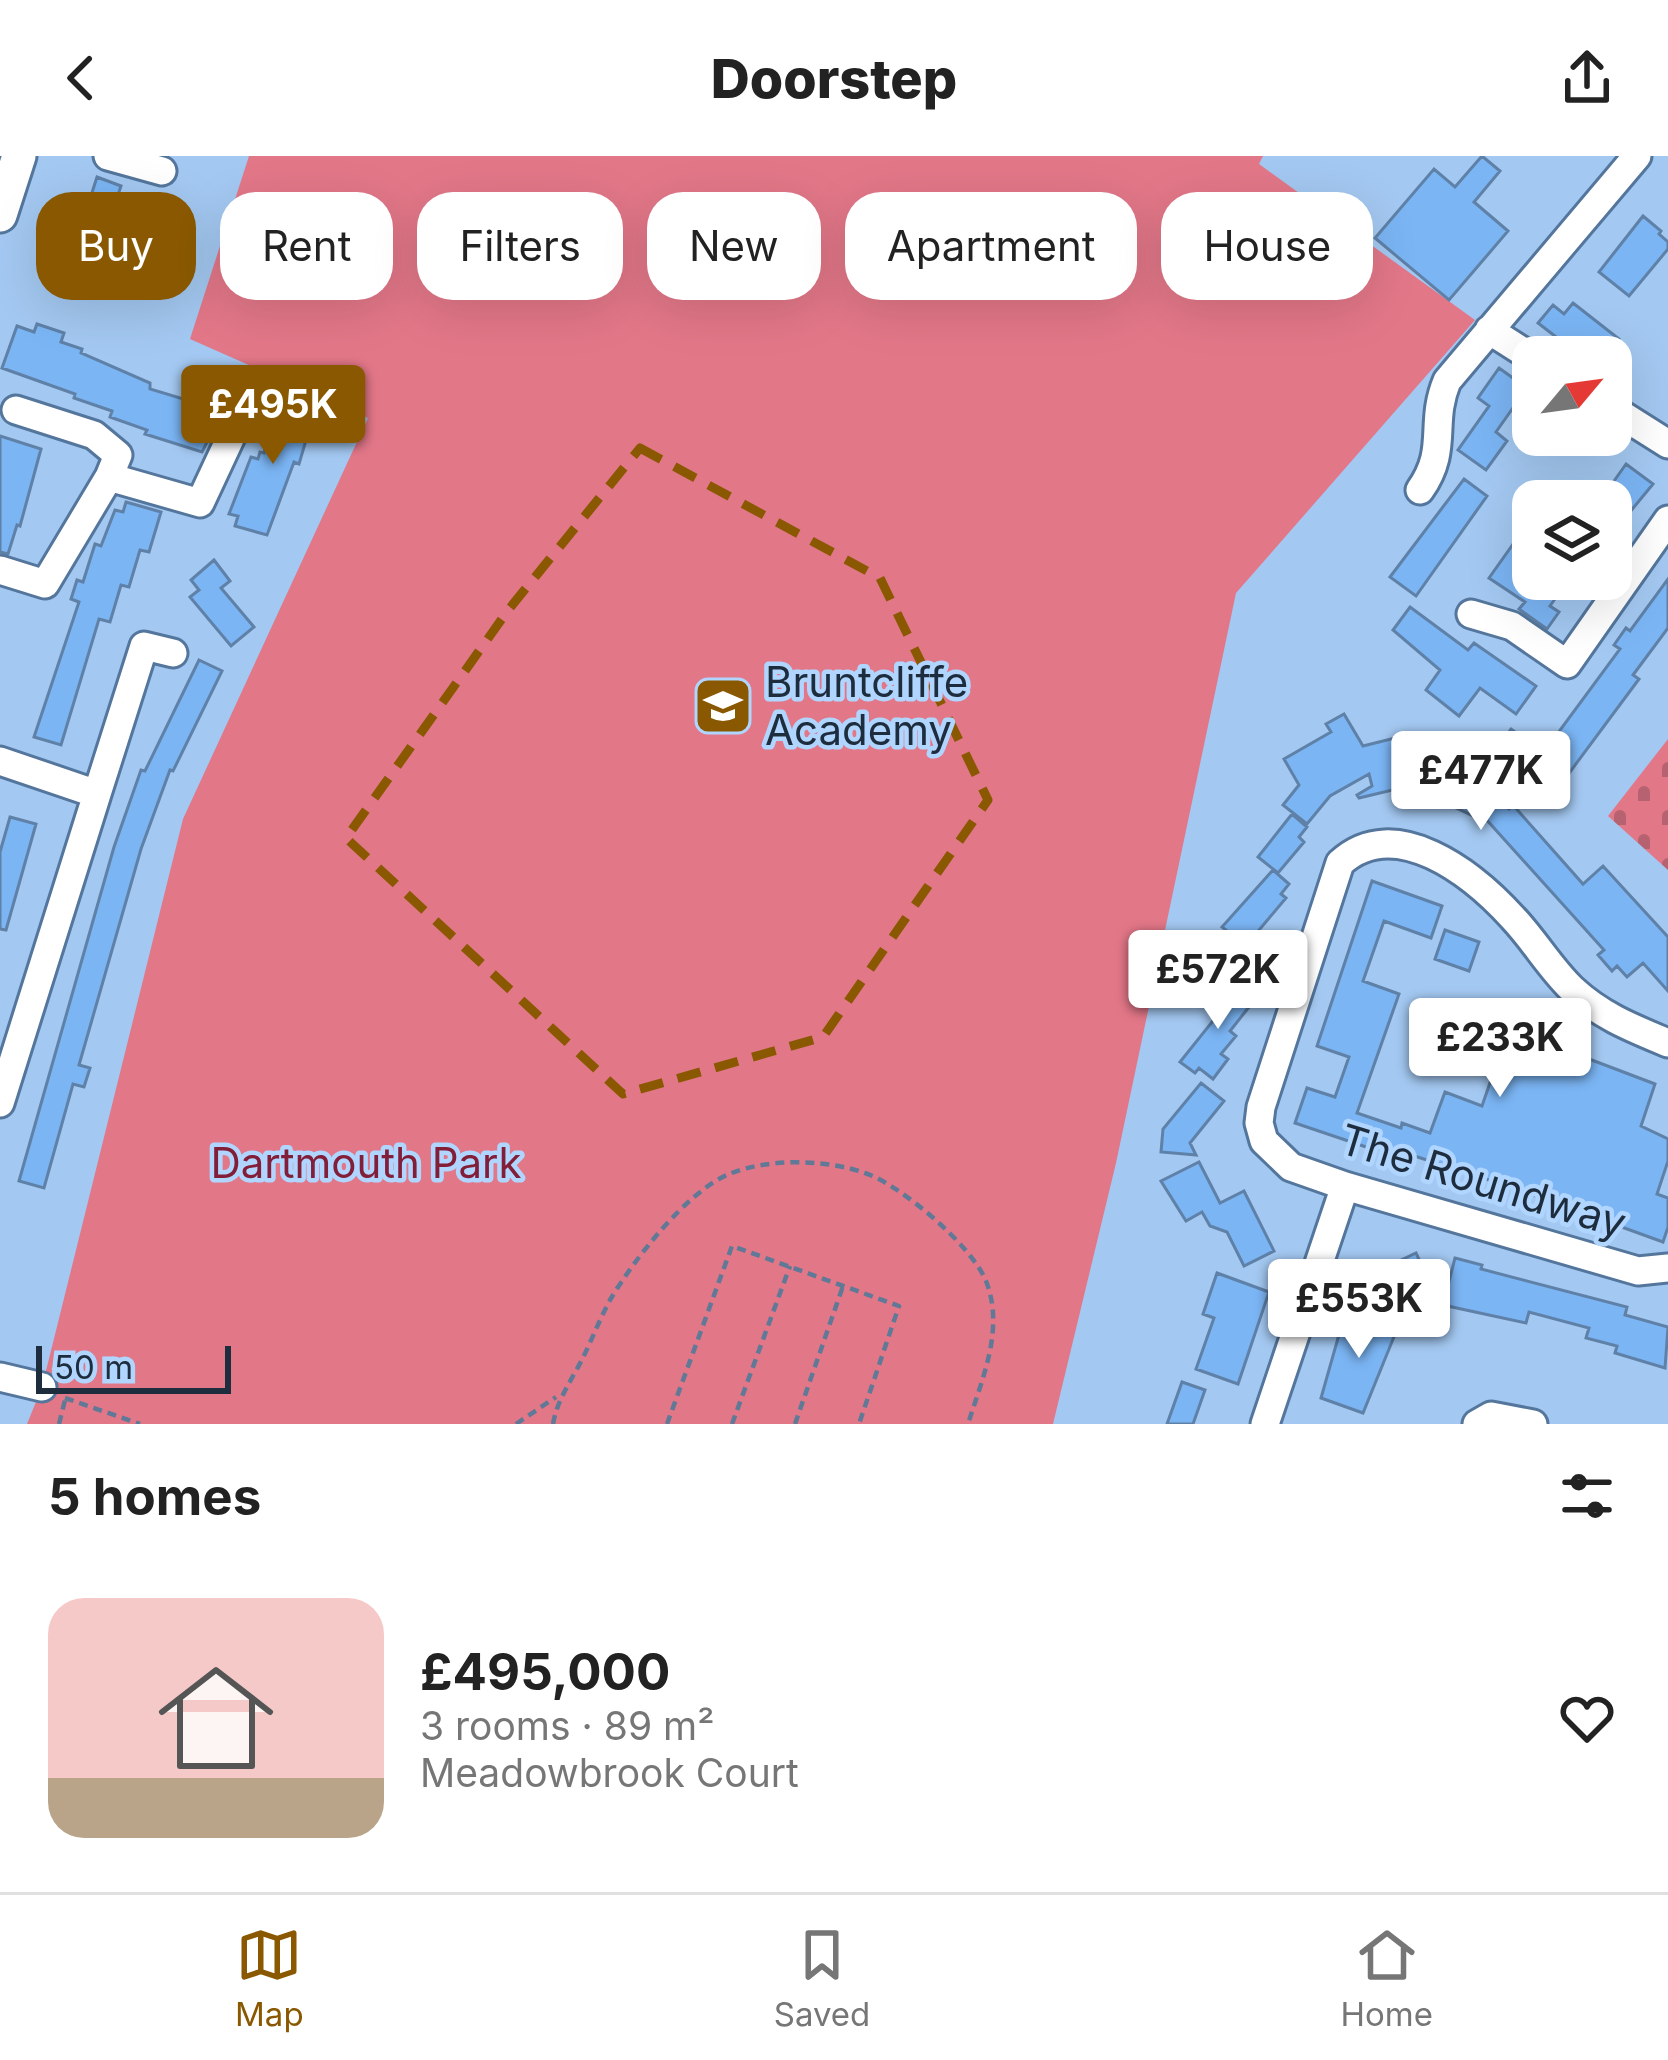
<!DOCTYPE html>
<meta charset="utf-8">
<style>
:root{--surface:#fff;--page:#f2f2f2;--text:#222;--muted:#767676;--line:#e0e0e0;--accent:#895800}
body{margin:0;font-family:Inter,sans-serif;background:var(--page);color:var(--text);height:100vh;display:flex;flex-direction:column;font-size:45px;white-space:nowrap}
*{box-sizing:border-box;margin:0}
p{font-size:39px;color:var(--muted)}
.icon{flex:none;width:66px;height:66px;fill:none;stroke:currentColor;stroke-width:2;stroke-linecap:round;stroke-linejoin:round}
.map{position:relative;height:1268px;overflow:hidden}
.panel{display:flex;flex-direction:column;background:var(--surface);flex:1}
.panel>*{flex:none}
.hud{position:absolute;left:36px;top:36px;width:1596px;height:108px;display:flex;gap:24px}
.needle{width:78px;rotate:61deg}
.tools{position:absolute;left:1512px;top:180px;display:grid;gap:24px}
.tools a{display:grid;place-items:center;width:120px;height:120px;border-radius:24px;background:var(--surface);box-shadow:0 12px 48px #0002;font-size:60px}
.scale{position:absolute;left:36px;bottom:30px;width:195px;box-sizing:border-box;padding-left:12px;border:6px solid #1e2d3d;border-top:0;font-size:33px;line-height:42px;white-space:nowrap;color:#1e2d3d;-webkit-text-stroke:9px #b0d5fe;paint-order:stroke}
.price{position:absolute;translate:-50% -102px;padding:0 27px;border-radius:12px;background:#fff;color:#222;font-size:39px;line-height:78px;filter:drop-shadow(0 3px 6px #0008)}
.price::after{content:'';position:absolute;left:50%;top:72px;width:36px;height:27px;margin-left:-18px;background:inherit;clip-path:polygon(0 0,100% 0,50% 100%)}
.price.on{background:var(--accent);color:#fff}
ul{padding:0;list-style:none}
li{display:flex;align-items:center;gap:36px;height:300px;padding:0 48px}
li+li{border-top:3px solid var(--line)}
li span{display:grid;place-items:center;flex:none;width:336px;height:240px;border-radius:36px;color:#555}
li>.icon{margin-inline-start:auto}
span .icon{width:144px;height:144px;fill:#fffc;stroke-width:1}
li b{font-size:51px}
h2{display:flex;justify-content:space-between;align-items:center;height:144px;padding:0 48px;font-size:51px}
.tag{padding:0 42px;border-radius:36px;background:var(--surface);box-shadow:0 12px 48px #0002;font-size:42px;line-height:108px}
.tag.on{background:var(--accent);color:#fff}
header{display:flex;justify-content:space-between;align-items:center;height:156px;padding:0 48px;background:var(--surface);font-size:54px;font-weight:800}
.menu{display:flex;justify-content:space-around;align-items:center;height:168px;border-top:3px solid var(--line);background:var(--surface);font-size:33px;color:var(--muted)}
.menu a{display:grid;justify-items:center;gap:6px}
.menu .on{color:var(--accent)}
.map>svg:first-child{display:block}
.green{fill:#e27788}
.cemetery{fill:url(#cemetery-stones)}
.building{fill:#7bb5f4;stroke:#5f81a7;stroke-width:3}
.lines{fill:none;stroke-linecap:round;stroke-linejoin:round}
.minor-casing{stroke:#54769c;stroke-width:33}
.major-casing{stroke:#54769c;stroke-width:39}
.path{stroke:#607996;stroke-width:4.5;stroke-dasharray:9 6;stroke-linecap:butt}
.minor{stroke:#fff;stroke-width:27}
.major{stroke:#fff;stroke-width:33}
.marked{fill:none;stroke:#895800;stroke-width:9;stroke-dasharray:24 15;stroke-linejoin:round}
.labels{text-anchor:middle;stroke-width:9;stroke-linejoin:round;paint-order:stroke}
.poi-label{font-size:42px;fill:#1e2d3d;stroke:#b0d5fe;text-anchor:start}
.park-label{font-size:42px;fill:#821e37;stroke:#b0d5fe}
.street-label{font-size:42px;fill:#1e2d3d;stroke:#b0d5fe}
</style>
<header><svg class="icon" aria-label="back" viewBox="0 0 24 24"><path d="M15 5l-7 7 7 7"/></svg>Doorstep<svg class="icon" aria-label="share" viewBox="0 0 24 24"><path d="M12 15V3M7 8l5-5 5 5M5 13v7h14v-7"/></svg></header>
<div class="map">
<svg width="1668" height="1268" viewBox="0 0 1668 1268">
<defs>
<pattern id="cemetery-stones" width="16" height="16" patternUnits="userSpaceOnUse" patternTransform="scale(3)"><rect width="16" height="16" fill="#e27788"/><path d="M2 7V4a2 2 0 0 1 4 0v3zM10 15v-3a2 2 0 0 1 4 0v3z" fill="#b76270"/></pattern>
</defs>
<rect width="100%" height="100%" fill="#a3c8f1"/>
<path class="green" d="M 249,0 L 1263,0 L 1259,8 L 1475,164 L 1236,437 L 1116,1007 L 1053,1268 L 27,1268 L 42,1231 L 183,663 L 368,262 L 190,183 Z"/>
<path class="cemetery" d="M 1668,583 L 1668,714 L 1608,660 Z"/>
<path class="building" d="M 1482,0 L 1500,15 L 1474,46 L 1508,75 L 1449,144 L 1375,82 L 1434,13 L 1455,31 Z
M 97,21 L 121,30 L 100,92 L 69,81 L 83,40 L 90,43 Z
M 1643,60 L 1661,75 L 1659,78 L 1668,86 L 1668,93 L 1629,140 L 1599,116 Z
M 1573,147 L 1619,183 L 1605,201 L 1582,201 L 1538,167 L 1553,149 L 1564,158 Z
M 37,168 L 64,177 L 61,186 L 82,193 L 81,197 L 150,227 L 150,233 L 223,255 L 202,296 L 145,278 L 147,274 L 110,261 L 112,255 L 74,242 L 75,238 L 2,212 L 17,170 L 34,176 Z
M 1499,212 L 1527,232 L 1496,276 L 1507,285 L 1486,314 L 1458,294 L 1489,250 L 1478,242 Z
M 281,240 L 316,250 L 299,308 L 294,306 L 267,379 L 235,370 L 238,360 L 229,358 L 251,301 L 258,303 L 260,296 L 264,297 Z
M 0,280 L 41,293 L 20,370 L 17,369 L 8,398 L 0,396 Z
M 1626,308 L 1653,328 L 1611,379 L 1611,345 L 1600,345 Z
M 1464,323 L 1487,340 L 1416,440 L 1390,421 Z
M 126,346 L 161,356 L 149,396 L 140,394 L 129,431 L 121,429 L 110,466 L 99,463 L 61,589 L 34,581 L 79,446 L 71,443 L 77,424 L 83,426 L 95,388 L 101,390 L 115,354 L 123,356 Z
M 1533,360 L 1533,423 L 1569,423 L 1550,450 L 1559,456 L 1547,473 L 1519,453 L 1525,446 L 1489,422 Z
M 214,404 L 230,425 L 221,432 L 254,471 L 231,490 L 190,441 L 199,434 L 191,424 Z
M 1668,423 L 1668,472 L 1633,519 L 1639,523 L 1564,624 L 1555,617 L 1548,625 L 1499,590 L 1511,573 L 1544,596 L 1620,493 L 1614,489 L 1626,472 L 1630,475 Z
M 1410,451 L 1468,494 L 1474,487 L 1536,530 L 1516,558 L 1480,532 L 1459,560 L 1426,534 L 1440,514 L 1393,474 Z
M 199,504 L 222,515 L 173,615 L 170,614 L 141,693 L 79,909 L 90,912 L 84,931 L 73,928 L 44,1032 L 19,1025 L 114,691 L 141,614 L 145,615 Z
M 1344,558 L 1363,590 L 1395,582 L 1405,608 L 1430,593 L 1461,608 L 1475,584 L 1495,595 L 1473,633 L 1509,653 L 1513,649 L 1583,728 L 1603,710 L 1668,781 L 1668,835 L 1643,807 L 1627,821 L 1617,810 L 1612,815 L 1598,799 L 1604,794 L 1484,661 L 1482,664 L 1409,630 L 1359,642 L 1357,639 L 1372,630 L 1369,618 L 1330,640 L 1307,668 L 1283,649 L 1299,629 L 1284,603 L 1331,576 L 1326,568 Z
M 1292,658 L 1307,671 L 1299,681 L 1304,686 L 1278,717 L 1258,701 Z
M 10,661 L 36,668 L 6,774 L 0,773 L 0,696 Z
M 1273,714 L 1289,728 L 1281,738 L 1286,742 L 1259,774 L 1269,783 L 1260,793 L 1266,797 L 1242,826 L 1226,813 L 1235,802 L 1230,797 L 1240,785 L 1222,771 Z
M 1372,725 L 1442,750 L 1431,782 L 1384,765 L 1363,825 L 1399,838 L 1357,957 L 1401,972 L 1402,967 L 1430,977 L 1445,936 L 1482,950 L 1504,886 L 1483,878 L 1493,850 L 1524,861 L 1520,871 L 1570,888 L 1568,895 L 1655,928 L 1641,970 L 1668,983 L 1668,1005 L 1657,1038 L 1668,1042 L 1668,1071 L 1663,1086 L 1517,1033 L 1377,988 L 1375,994 L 1295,967 L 1307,932 L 1335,941 L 1349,901 L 1317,890 Z
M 1445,774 L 1479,786 L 1469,815 L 1435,803 Z
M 1235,823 L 1252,836 L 1243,847 L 1249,851 L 1230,875 L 1236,880 L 1221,898 L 1228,903 L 1213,923 L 1199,912 L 1195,917 L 1180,906 L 1220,856 L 1213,851 Z
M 1201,927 L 1224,945 L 1190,987 L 1196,999 L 1161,996 L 1163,973 Z
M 1199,1006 L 1220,1047 L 1244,1035 L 1274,1095 L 1244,1110 L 1227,1076 L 1210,1070 L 1202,1056 L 1186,1065 L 1161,1025 Z
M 1416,1097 L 1430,1127 L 1370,1155 L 1357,1125 Z
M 1455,1102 L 1482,1109 L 1481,1113 L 1627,1151 L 1625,1159 L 1668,1171 L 1665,1212 L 1615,1197 L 1617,1190 L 1586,1182 L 1589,1172 L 1529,1156 L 1526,1167 L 1443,1149 Z
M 1217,1117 L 1269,1136 L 1238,1228 L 1196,1213 L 1214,1162 L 1203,1158 Z
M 1364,1153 L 1400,1166 L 1363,1257 L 1321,1242 L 1342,1168 L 1357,1174 Z
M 1182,1226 L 1205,1234 L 1193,1268 L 1167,1268 Z"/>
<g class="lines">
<g class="minor-casing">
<path id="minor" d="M 108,0 L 162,15
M 1489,174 L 1533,202
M 1611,252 L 1668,288
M 109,321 L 200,347 L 242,257
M 1420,334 C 1449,293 1429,268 1447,225 L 1637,0
M 0,414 L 45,428 L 109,321 L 118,299 L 94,279 L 16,254
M 1471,458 L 1512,470 L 1567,508 L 1668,364
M 0,605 L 97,638 L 144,490 L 173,497
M 1668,887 C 1632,872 1601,860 1572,833 C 1550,812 1534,784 1513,762 C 1473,718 1395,656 1340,707 L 1261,951 L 1259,967 L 1264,985 L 1291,1011 L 1345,1030 L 1638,1115 L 1668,1112
M 0,947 L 97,638
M 0,1221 L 42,1231
M 1265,1268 L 1345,1030
M 1477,1268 L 1491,1260 L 1533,1268"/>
</g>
<g class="major-casing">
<path id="major" d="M 0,59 L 19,0"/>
</g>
<path class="path" d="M 65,1242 L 140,1268
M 59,1268 L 65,1244
M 516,1268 L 556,1241
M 553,1268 C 557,1247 564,1237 574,1218 C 588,1195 597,1168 610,1144 C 633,1105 686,1036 729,1018 C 768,1002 825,1003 865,1017 C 901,1029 972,1090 986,1125 C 1005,1173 982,1223 968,1268
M 667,1268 L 732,1090 L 899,1150 L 859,1268
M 732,1268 L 790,1110
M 795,1268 L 843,1130"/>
<use href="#minor" class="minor"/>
<use href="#major" class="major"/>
</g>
<path class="marked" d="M 640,292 L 880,422 L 988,644 L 823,881 L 623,938 L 346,682 L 509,453 Z"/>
<defs>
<g id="school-square" transform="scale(3)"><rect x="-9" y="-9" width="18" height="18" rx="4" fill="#895800" stroke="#b0d5fe"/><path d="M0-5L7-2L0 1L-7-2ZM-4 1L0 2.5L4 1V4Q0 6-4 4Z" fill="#fff"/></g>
</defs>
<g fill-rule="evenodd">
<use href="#school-square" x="723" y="550"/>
</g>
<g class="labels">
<g class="poi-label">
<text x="765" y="541">Bruntcliffe<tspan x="765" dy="48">Academy</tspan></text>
</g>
<g class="park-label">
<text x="366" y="1022">Dartmouth Park</text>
</g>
<g class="street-label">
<text transform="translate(1483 1025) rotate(17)" y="15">The Roundway</text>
</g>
</g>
</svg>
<div class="tools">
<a><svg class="needle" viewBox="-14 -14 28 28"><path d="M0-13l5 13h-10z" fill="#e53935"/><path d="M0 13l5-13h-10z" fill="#767676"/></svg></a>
<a><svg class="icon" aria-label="layers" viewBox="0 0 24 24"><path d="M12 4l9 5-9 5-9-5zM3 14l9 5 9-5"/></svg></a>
</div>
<div class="scale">50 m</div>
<b class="price on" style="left:273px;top:311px">£495K</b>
<b class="price" style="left:1481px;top:677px">£477K</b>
<b class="price" style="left:1218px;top:876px">£572K</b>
<b class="price" style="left:1500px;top:944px">£233K</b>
<b class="price" style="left:1359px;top:1205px">£553K</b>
<div class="hud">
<a class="tag on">Buy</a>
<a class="tag">Rent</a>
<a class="tag">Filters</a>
<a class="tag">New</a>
<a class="tag">Apartment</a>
<a class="tag">House</a>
</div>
</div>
<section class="panel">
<h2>5 homes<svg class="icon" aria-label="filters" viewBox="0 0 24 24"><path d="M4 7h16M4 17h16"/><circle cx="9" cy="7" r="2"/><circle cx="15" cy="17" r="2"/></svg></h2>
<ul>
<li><span style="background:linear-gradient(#f6c9c9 75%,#b9a48a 0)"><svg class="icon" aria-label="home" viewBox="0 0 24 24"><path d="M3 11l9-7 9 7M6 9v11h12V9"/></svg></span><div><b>£495,000</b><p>3 rooms · 89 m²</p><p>Meadowbrook Court</p></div><svg class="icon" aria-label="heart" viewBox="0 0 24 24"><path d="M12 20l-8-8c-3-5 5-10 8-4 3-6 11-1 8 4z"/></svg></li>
</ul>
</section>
<nav class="menu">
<a class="on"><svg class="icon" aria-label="map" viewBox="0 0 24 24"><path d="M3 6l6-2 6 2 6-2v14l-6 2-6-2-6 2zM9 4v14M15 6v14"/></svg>Map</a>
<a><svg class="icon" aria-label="saved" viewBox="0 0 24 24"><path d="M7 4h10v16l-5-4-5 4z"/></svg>Saved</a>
<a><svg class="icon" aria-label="home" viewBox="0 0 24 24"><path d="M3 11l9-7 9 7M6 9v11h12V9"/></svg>Home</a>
</nav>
